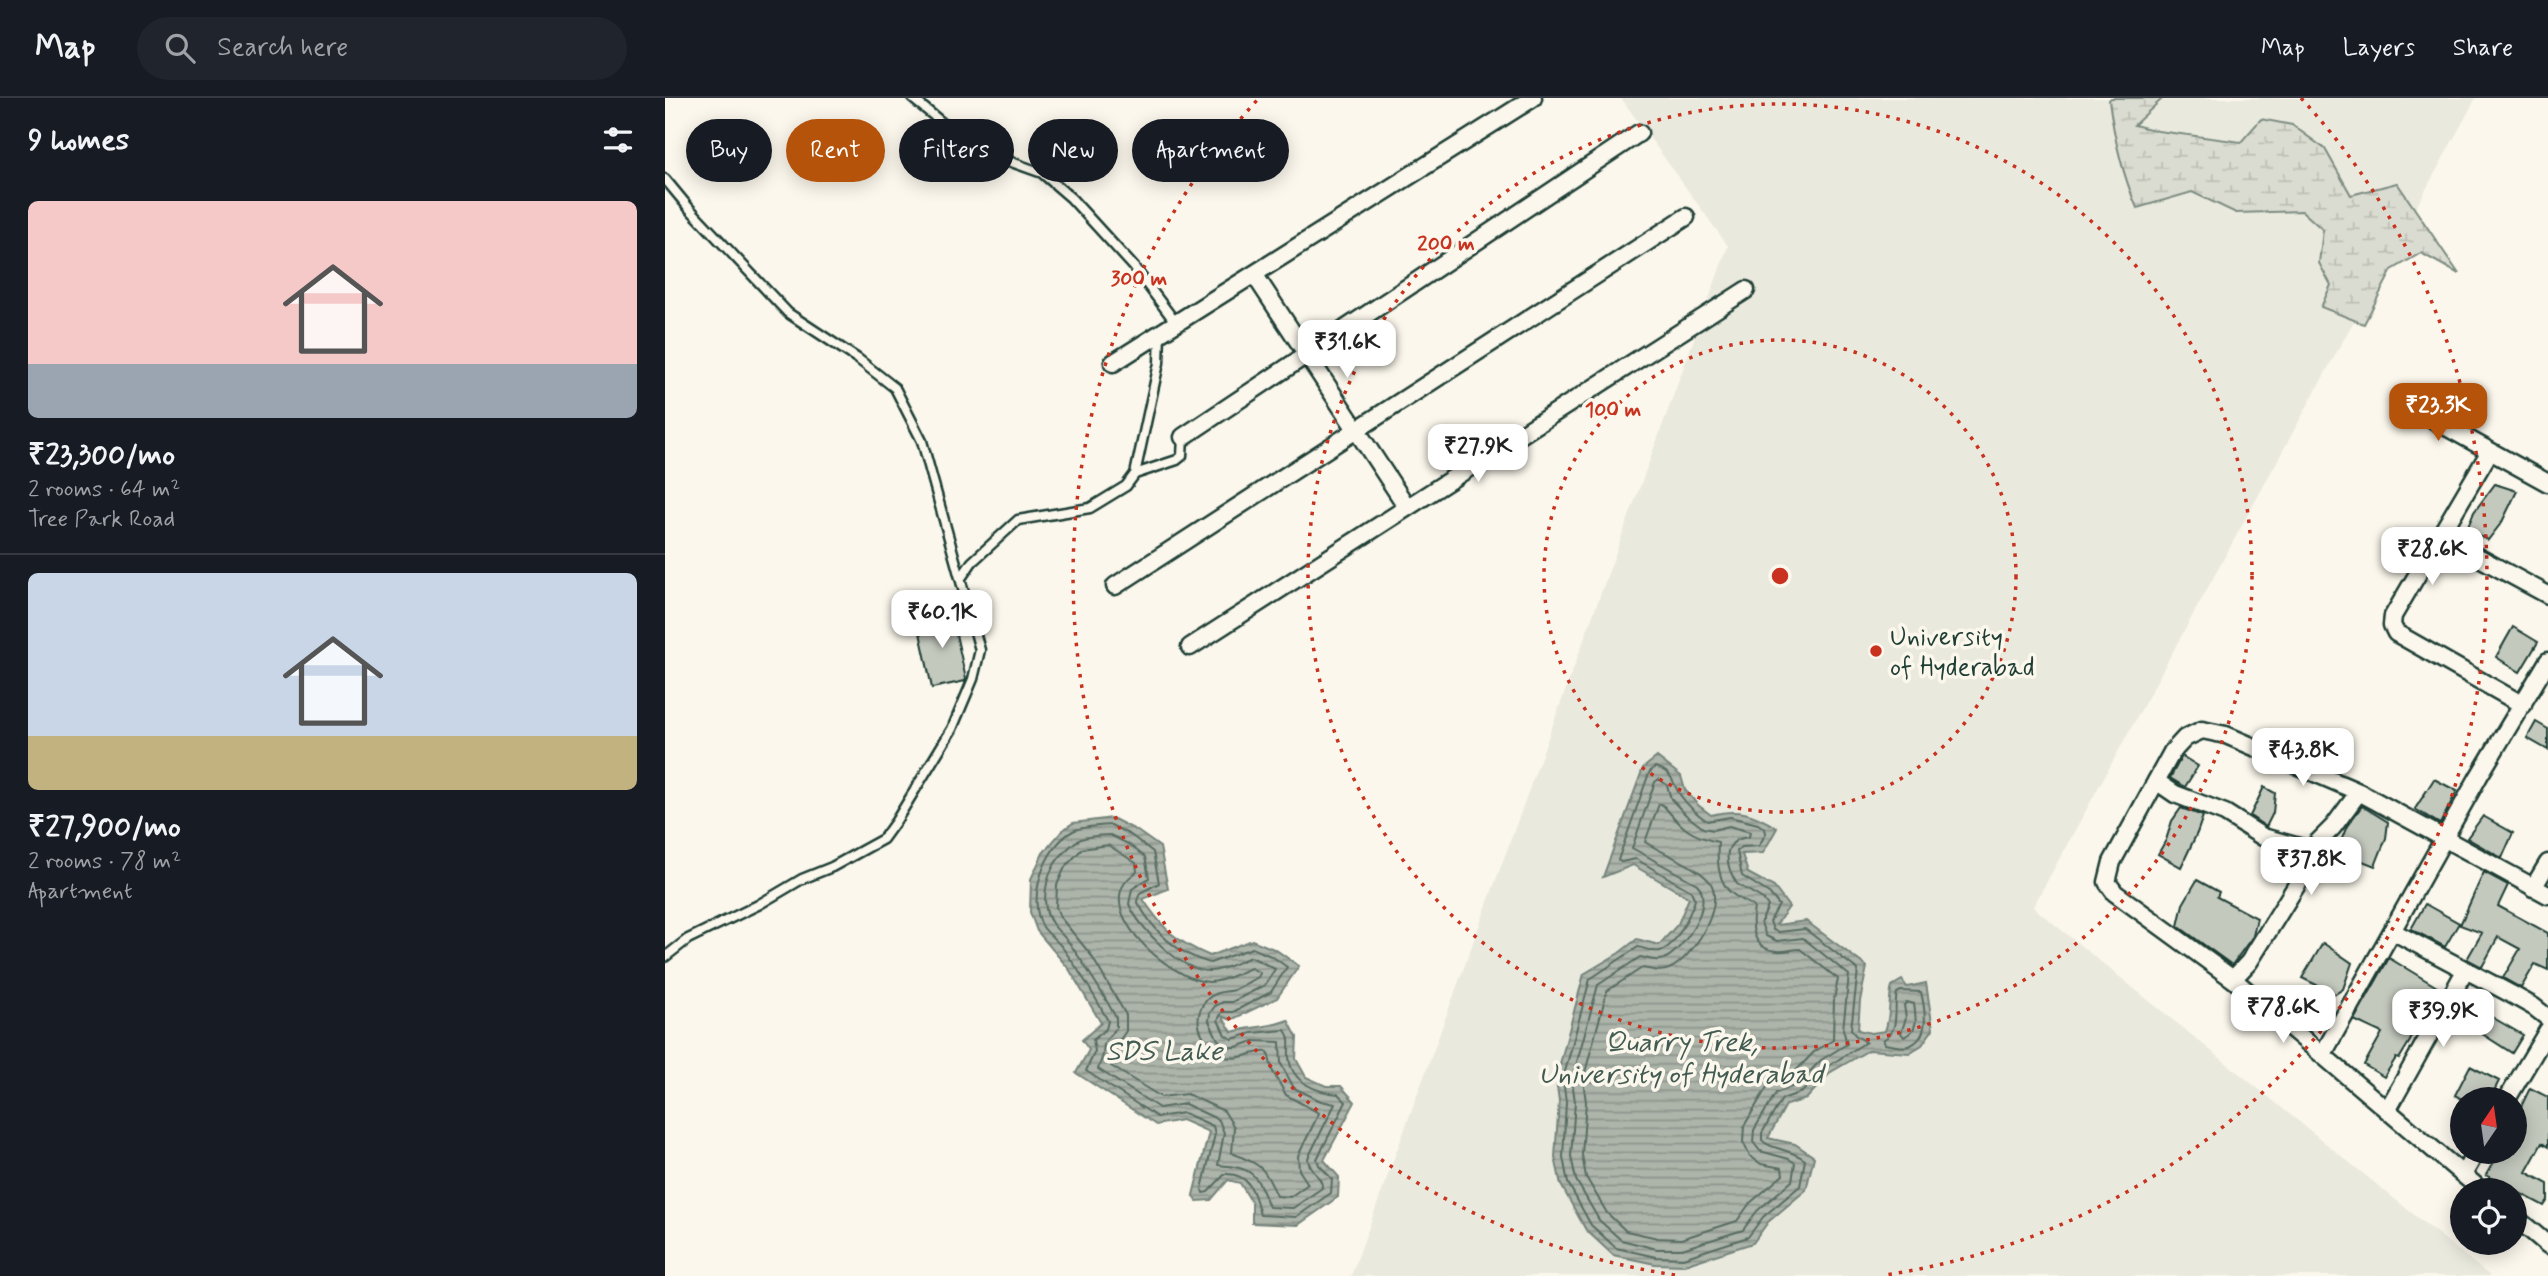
<!DOCTYPE html>
<meta charset="utf-8">
<style>
:root{--surface:#171b24;--page:#20242c;--text:#f1f3f6;--muted:#9ea1a6;--line:#363941;--accent:#b45309}
body{margin:0;font-family:Mynerve,sans-serif;background:var(--page);color:var(--text);height:100vh;display:flex;flex-direction:column;font-size:26px;white-space:nowrap}
*{box-sizing:border-box;margin:0}
p{font-size:23px;color:var(--muted)}
.icon{flex:none;width:38px;height:38px;fill:none;stroke:currentColor;stroke-width:2;stroke-linecap:round;stroke-linejoin:round}
.map{position:relative;flex:1;overflow:hidden}
.drawer{display:flex;flex-direction:column;background:var(--surface);width:665px}
.drawer>*{flex:none}
.top-card{position:absolute;left:21px;top:21px;width:665px;height:63px;display:flex;gap:14px}
.needle{width:46px;rotate:13deg}
.buttons{position:absolute;left:1785px;top:989px;display:grid;gap:14px}
.buttons a{display:grid;place-items:center;width:77px;height:77px;border-radius:50%;background:var(--surface);box-shadow:0 4px 18px #0003;font-size:35px}
.price{position:absolute;translate:-50% -60px;padding:0 16px;border-radius:14px;background:#fff;color:#222;font-size:23px;line-height:46px;filter:drop-shadow(0 2px 4px #0008)}
.price::after{content:'';position:absolute;left:50%;top:42px;width:21px;height:16px;margin-left:-10px;background:inherit;clip-path:polygon(0 0,100% 0,50% 100%)}
.price.on{background:var(--accent);color:#fff}
ul{padding:0;list-style:none}
li{display:grid;align-content:center;gap:14px;height:371px;padding:0 28px}
li+li{border-top:2px solid var(--line)}
li span{display:grid;place-items:center;height:217px;border-radius:10px;color:#555}
li>.icon{margin-inline-start:auto}
span .icon{width:126px;height:126px;fill:#fffc;stroke-width:1}
li b{font-size:30px}
h2{display:flex;justify-content:space-between;align-items:center;height:84px;padding:0 28px;font-size:30px}
.tag{padding:0 24px;border-radius:32px;background:var(--surface);box-shadow:0 4px 18px #0003;font-size:24px;line-height:63px}
.tag.on{background:var(--accent);color:#fff}
header{display:flex;align-items:center;gap:42px;box-sizing:border-box;height:98px;padding:0 35px;background:var(--surface);border-bottom:2px solid var(--line)}
header strong{font-size:33px}
nav{display:flex;gap:38px;margin-inline-start:auto;font-size:24px}
.search{width:490px;height:63px;background:var(--page);display:flex;align-items:center;gap:18px;box-sizing:border-box;padding:0 24px;border-radius:38px;color:var(--muted);font-size:26px}
main{display:flex;flex:1;min-height:0}
.map>svg:first-child{display:block}
.built{fill:#eae9de}
.wetland{fill:url(#wetland-marsh);stroke:#7d8c82;stroke-width:2}
.water{fill:url(#water-rules);stroke:#74847b;stroke-width:2}
.lines{fill:none;stroke-linecap:round;stroke-linejoin:round}
.shore{stroke:#586d63;stroke-width:2}
.building{fill:#c4c9be;stroke:#1f3d34;stroke-width:2}
.service-casing{stroke:#1f3d34;stroke-width:13}
.minor-casing{stroke:#1f3d34;stroke-width:21}
.service{stroke:#fbf7ec;stroke-width:8}
.minor{stroke:#fbf7ec;stroke-width:16}
.ring{fill:none;stroke:#c8321e;stroke-width:3.5;stroke-dasharray:3.5 7}
.poi-dot{fill:#c8321e;stroke:#fbf7ec;stroke-width:2.5}
.labels{text-anchor:middle;stroke-width:7;stroke-linejoin:round;paint-order:stroke}
.poi-label{font-size:26px;fill:#1f3d34;stroke:#fbf7ec;text-anchor:start}
.water-label{font-size:28px;font-style:italic;fill:#425b52;stroke:#fbf7ec}
.centre{fill:#c8321e;stroke:#fbf7ec;stroke-width:3.5}
.ring-label{font-size:21px;text-anchor:middle;font-weight:bold;fill:#c8321e;stroke:#fbf7ec;stroke-width:7;stroke-linejoin:round;paint-order:stroke}
</style>
<header>
<strong>Map</strong>
<div class="search"><svg class="icon" aria-label="search" viewBox="0 0 24 24"><circle cx="10" cy="10" r="6"/><path d="M15 15l6 6"/></svg>Search here</div>
<nav><a>Map</a><a>Layers</a><a>Share</a></nav>
</header>
<main>
<section class="drawer">
<h2>9 homes<svg class="icon" aria-label="filters" viewBox="0 0 24 24"><path d="M4 7h16M4 17h16"/><circle cx="9" cy="7" r="2"/><circle cx="15" cy="17" r="2"/></svg></h2>
<ul>
<li><span style="background:linear-gradient(#f6c9c9 75%,#9aa5b1 0)"><svg class="icon" aria-label="home" viewBox="0 0 24 24"><path d="M3 11l9-7 9 7M6 9v11h12V9"/></svg></span><div><b>₹23,300/mo</b><p>2 rooms · 64 m²</p><p>Tree Park Road</p></div></li>
<li><span style="background:linear-gradient(#c9d6e8 75%,#c2b280 0)"><svg class="icon" aria-label="home" viewBox="0 0 24 24"><path d="M3 11l9-7 9 7M6 9v11h12V9"/></svg></span><div><b>₹27,900/mo</b><p>2 rooms · 78 m²</p><p>Apartment</p></div></li>
</ul>
</section>
<div class="map">
<svg width="1883" height="1178" viewBox="0 0 1883 1178">
<defs>
<pattern id="wetland-marsh" width="20" height="14" patternUnits="userSpaceOnUse" patternTransform="scale(1.75)"><rect width="20" height="14" fill="#dbdcd1"/><path d="M1 5h8M5 5V1M11 12h8M15 12V8" fill="none" stroke="#bcbeb4"/></pattern>
<pattern id="water-rules" width="6" height="5" patternUnits="userSpaceOnUse" patternTransform="scale(1.75)"><rect width="6" height="5" fill="#adb4aa"/><path d="M0 2.5h6" fill="none" stroke="#8c948b"/></pattern>
</defs>
<rect width="100%" height="100%" fill="#fbf7ec"/>
<filter id="ink" filterUnits="userSpaceOnUse"><feTurbulence type="fractalNoise" baseFrequency=".0143" numOctaves="2"/><feDisplacementMap in="SourceGraphic" scale="14" xChannelSelector="R" yChannelSelector="G"/><feConvolveMatrix kernelMatrix="1 2 1 2 8 2 1 2 1" color-interpolation-filters="sRGB"/></filter>
<g filter="url(#ink)">
<path class="built" d="M 956,0 L 1811,0 L 1368,809 L 1825,1178 L 686,1178 L 1063,148 Z"/>
<path class="wetland" d="M 1446,0 L 1498,0 L 1469,27 L 1493,33 L 1576,44 L 1596,21 L 1627,27 L 1660,51 L 1686,97 L 1732,85 L 1794,176 L 1756,155 L 1727,172 L 1699,226 L 1656,209 L 1666,187 L 1654,165 L 1658,132 L 1637,113 L 1571,115 L 1527,94 L 1472,110 C 1457,75 1449,40 1444,2 Z"/>
<path class="water" d="M 992,659 L 1016,678 L 1020,692 L 1033,707 L 1046,717 C 1073,710 1088,715 1112,730 L 1098,755 L 1077,756 L 1083,775 L 1109,789 L 1124,809 L 1111,827 L 1141,823 L 1202,869 L 1195,903 L 1193,932 L 1206,935 L 1220,933 C 1226,917 1223,904 1227,888 L 1237,882 L 1242,889 L 1261,885 L 1268,931 L 1257,947 L 1244,955 L 1204,952 L 1166,974 L 1141,1001 L 1121,1007 L 1103,1040 L 1130,1046 L 1149,1059 L 1141,1092 L 1103,1124 L 1088,1145 L 1019,1167 L 990,1166 L 948,1157 L 921,1132 L 896,1087 L 890,1059 L 894,1003 L 891,981 L 919,876 L 954,855 L 972,841 L 994,847 L 1013,826 L 1024,800 L 968,767 L 938,779 L 978,670 Z
M 447,720 L 471,732 L 495,749 L 503,791 L 478,801 C 499,832 510,843 545,858 L 587,842 L 611,852 L 634,868 L 612,900 L 566,922 L 557,918 L 567,934 C 586,928 605,930 623,922 L 632,939 L 631,961 L 641,979 L 661,988 L 676,988 L 690,1004 L 659,1062 L 674,1079 L 673,1099 L 633,1127 L 587,1125 L 587,1105 L 575,1085 L 563,1082 L 546,1102 L 532,1103 L 528,1097 L 544,1034 L 517,1022 L 491,1027 L 411,975 L 424,952 L 417,942 L 436,925 L 404,871 L 372,833 L 365,814 L 366,781 L 378,755 L 398,732 L 408,725 Z"/>
<g class="lines">
<path class="shore" d="M 990,669 C 1011,675 1006,686 1016,698 C 1023,708 1032,716 1042,723 L 1065,719 L 1093,726 L 1100,731 L 1101,735 L 1094,748 L 1077,749 L 1072,753 L 1077,778 L 1104,795 L 1114,807 L 1105,823 L 1108,832 L 1114,834 L 1140,831 L 1193,872 L 1186,931 L 1190,937 L 1201,944 L 1162,969 L 1137,994 L 1117,1001 L 1097,1035 L 1097,1042 C 1104,1051 1126,1051 1140,1062 L 1135,1088 L 1098,1119 L 1083,1139 L 1018,1160 L 991,1159 L 951,1150 L 926,1127 L 903,1085 L 898,1059 L 901,1004 L 898,981 L 925,881 L 973,849 C 979,850 989,855 995,853 C 1011,849 1025,816 1030,802 L 1026,793 L 971,761 L 956,764 L 953,762 L 984,675 Z
M 994,681 L 1002,687 L 1006,701 L 1021,717 L 1038,730 L 1048,732 L 1064,728 L 1085,734 L 1084,739 C 1055,742 1060,767 1072,786 L 1098,801 L 1103,808 L 1096,825 L 1101,838 L 1112,843 L 1138,840 L 1184,877 L 1178,931 L 1182,946 L 1156,962 L 1132,987 L 1111,995 L 1089,1032 L 1088,1044 L 1095,1053 L 1124,1061 L 1130,1065 L 1127,1083 L 1092,1113 L 1078,1132 L 1017,1151 L 992,1151 L 956,1142 L 934,1122 L 911,1082 L 906,1058 L 910,1004 L 907,982 L 933,887 L 975,859 C 983,860 993,865 1001,860 C 1020,850 1050,805 1032,786 L 967,750 L 990,684 Z
M 994,706 L 998,707 C 1016,729 1025,738 1053,744 C 1052,761 1052,786 1069,797 C 1075,802 1083,805 1089,809 C 1086,827 1086,851 1112,853 C 1119,854 1127,851 1135,851 L 1173,881 L 1169,901 L 1168,942 L 1149,954 L 1126,978 L 1111,983 L 1102,989 L 1079,1028 L 1078,1044 L 1085,1058 L 1096,1066 L 1117,1070 L 1118,1077 L 1085,1105 L 1072,1123 L 1016,1141 L 993,1140 L 961,1133 L 942,1115 L 921,1079 L 917,1057 L 921,1004 L 918,982 L 942,893 L 977,870 C 986,871 994,875 1004,871 C 1027,861 1061,808 1045,784 C 1033,768 998,756 980,744 Z
M 446,727 L 467,738 L 488,754 L 494,785 L 475,795 L 472,803 C 488,833 512,856 545,865 L 587,850 L 608,859 L 622,869 L 606,894 L 568,914 L 557,914 L 553,922 L 560,937 L 567,941 L 587,935 L 620,932 C 627,942 623,948 624,959 C 626,985 652,994 673,996 L 681,1004 L 652,1061 L 654,1067 L 667,1081 L 666,1095 L 631,1119 L 595,1117 C 590,1097 586,1075 560,1076 L 543,1094 L 538,1095 L 537,1091 L 550,1036 L 548,1028 L 519,1015 L 492,1019 L 421,973 L 430,953 L 428,942 L 441,931 L 443,923 C 430,898 414,872 397,849 C 391,842 383,836 378,829 C 361,801 380,748 408,733 C 418,728 435,728 446,727 Z
M 445,737 L 463,746 L 480,759 L 484,780 L 467,791 L 464,806 C 474,830 516,874 545,873 C 558,873 574,863 586,859 L 610,871 L 600,887 L 567,904 L 558,904 L 550,908 L 545,915 L 544,923 L 553,942 L 562,949 L 571,949 L 589,943 L 615,944 L 616,966 L 629,990 L 656,1003 L 670,1006 L 643,1060 C 643,1073 658,1078 657,1090 L 628,1110 L 604,1109 C 591,1075 589,1070 553,1067 L 559,1035 L 554,1022 L 520,1006 L 494,1010 L 433,971 L 438,957 L 439,945 L 451,930 L 451,920 C 438,895 421,869 405,846 C 397,835 383,826 381,811 C 378,794 383,773 394,760 C 412,739 418,738 445,737 Z
M 443,747 L 471,765 L 472,774 C 418,806 505,883 544,884 C 558,884 573,875 586,870 L 595,875 L 593,879 C 585,883 577,888 569,892 C 563,894 558,893 553,895 C 535,901 529,921 537,936 C 543,946 549,956 560,959 C 575,963 589,952 603,954 L 607,972 L 621,997 L 654,1015 L 633,1058 L 634,1072 L 643,1086 L 625,1099 L 612,1098 C 598,1067 597,1068 567,1055 L 569,1029 L 559,1013 L 522,996 L 496,999 L 446,968 L 450,949 L 461,933 L 461,917 L 426,857 L 395,819 L 391,809 L 392,787 L 400,769 L 417,751 Z
M 1236,893 L 1256,894 C 1260,911 1266,941 1243,948 C 1237,950 1227,947 1220,946 L 1218,942 C 1236,931 1228,913 1232,895 Z
M 1242,904 L 1249,906 C 1251,920 1254,932 1239,939 L 1236,935 L 1241,920 L 1239,907 Z"/>
</g>
<path class="building" d="M 1830,386 L 1852,393 L 1837,424 L 1823,442 L 1801,433 L 1809,414 Z
M 286,514 L 301,581 L 300,583 L 267,590 L 252,521 Z
M 1848,529 L 1873,544 L 1855,574 L 1831,559 Z
M 1871,624 L 1883,631 L 1883,652 L 1862,640 Z
M 1517,658 L 1533,668 L 1520,689 L 1505,680 Z
M 1769,681 L 1792,693 L 1775,726 L 1750,711 Z
M 1599,689 L 1610,695 L 1608,715 L 1601,729 L 1585,718 Z
M 1697,708 L 1723,724 L 1721,740 L 1710,768 L 1672,753 L 1682,728 Z
M 1516,710 L 1538,718 L 1532,735 L 1516,769 L 1493,756 L 1501,742 L 1507,723 Z
M 1818,718 L 1848,735 L 1837,760 L 1802,740 Z
M 1819,774 L 1843,787 L 1833,808 L 1883,835 L 1883,872 L 1870,866 L 1856,890 L 1838,880 L 1855,851 L 1833,839 L 1817,869 L 1802,861 L 1817,835 L 1795,827 Z
M 1532,782 L 1554,794 L 1552,799 L 1592,820 L 1588,838 L 1567,867 L 1513,828 L 1518,806 Z
M 1760,806 L 1794,825 L 1780,849 L 1746,831 Z
M 1658,845 L 1687,865 L 1678,891 L 1670,896 L 1637,880 Z
M 1724,860 L 1772,889 L 1762,905 L 1745,943 L 1734,961 L 1731,960 L 1719,979 L 1699,967 L 1717,935 L 1689,922 Z
M 1818,914 L 1858,937 L 1847,955 L 1808,930 Z
M 1805,968 L 1834,983 L 1825,1001 L 1797,1001 L 1790,997 Z
M 1865,990 L 1883,999 L 1883,1049 L 1877,1045 L 1861,1074 L 1883,1086 L 1883,1102 L 1879,1108 L 1821,1077 L 1834,1054 L 1850,1054 L 1850,1021 Z"/>
<g class="lines">
<g class="service-casing">
<path id="service" d="M 247,0 L 297,41 L 324,56 L 377,75 L 406,100 L 469,169 L 511,225
M 0,81 L 24,110 L 123,215 L 193,261 L 230,290 L 257,343 L 315,552 L 308,581 L 287,631 L 231,723 L 218,741 L 167,769 L 137,781 L 93,807 L 23,841 L 0,859
M 470,376 L 512,362 L 517,358 L 518,339
M 296,480 L 307,464 L 353,422 L 425,410 L 461,388 L 470,376 L 494,265 L 495,235"/>
</g>
<g class="minor-casing">
<path id="minor" d="M 589,176 L 742,409
M 448,265 L 868,0
M 1738,305 L 1825,353
M 518,339 L 974,35
M 1776,439 L 1883,497
M 450,488 L 1021,119
M 525,549 L 1081,192
M 1858,607 L 1731,535 L 1727,527 L 1728,518 L 1825,353 L 1883,385
M 1491,683 L 1510,696 L 1560,715 L 1598,739 L 1645,752
M 1868,790 L 1883,765
M 1729,834 L 1846,896 L 1869,909 L 1883,920
M 1568,881 L 1584,864 L 1633,785 L 1645,752 L 1668,729 L 1694,694
M 1658,956 L 1814,678 L 1883,563
M 1842,1001 L 1883,932
M 1723,1011 L 1800,873
M 1798,1077 L 1811,1054
M 1816,1092 L 1568,881 L 1450,795 L 1442,784 L 1447,764 L 1507,654 L 1520,640 L 1537,632 L 1561,637 L 1694,694 L 1883,797
M 1850,1119 L 1883,1147"/>
</g>
<use href="#service" class="service"/>
<use href="#minor" class="minor"/>
</g>
</g>
<g class="ring">
<circle cx="1115" cy="478" r="236"/>
<circle cx="1115" cy="478" r="472"/>
<path d="M1010 1177A707 707 0 0 1 594 0M1636 0A707 707 0 0 1 1220 1177"/>
</g>
<circle class="poi-dot" cx="1211" cy="553" r="7"/>
<g class="labels">
<g class="poi-label">
<text x="1225" y="547">University<tspan x="1225" dy="30">of Hyderabad</tspan></text>
</g>
<g class="water-label">
<text x="1016" y="953">Quarry Trek,<tspan x="1016" dy="32">University of Hyderabad</tspan></text>
<text x="499" y="962">SDS Lake</text>
</g>
</g>
<circle cx="1115" cy="478" r="10" class="centre"/>
<g class="ring-label">
<text x="781" y="152">200 m</text>
<text x="474" y="187">300 m</text>
<text x="948" y="318">100 m</text>
</g>
</svg>
<div class="buttons">
<a><svg class="needle" viewBox="-14 -14 28 28"><path d="M0-13l5 13h-10z" fill="#e53935"/><path d="M0 13l5-13h-10z" fill="#9ea1a6"/></svg></a>
<a><svg class="icon" aria-label="locate" viewBox="0 0 24 24"><circle cx="12" cy="12" r="6"/><path d="M12 2v4M12 18v4M2 12h4M18 12h4"/></svg></a>
</div>
<b class="price" style="left:682px;top:282px">₹31.6K</b>
<b class="price on" style="left:1773px;top:345px">₹23.3K</b>
<b class="price" style="left:813px;top:386px">₹27.9K</b>
<b class="price" style="left:1767px;top:489px">₹28.6K</b>
<b class="price" style="left:277px;top:552px">₹60.1K</b>
<b class="price" style="left:1638px;top:690px">₹43.8K</b>
<b class="price" style="left:1646px;top:799px">₹37.8K</b>
<b class="price" style="left:1618px;top:947px">₹78.6K</b>
<b class="price" style="left:1778px;top:951px">₹39.9K</b>
<div class="top-card">
<a class="tag">Buy</a>
<a class="tag on">Rent</a>
<a class="tag">Filters</a>
<a class="tag">New</a>
<a class="tag">Apartment</a>
</div>
</div>
</main>
